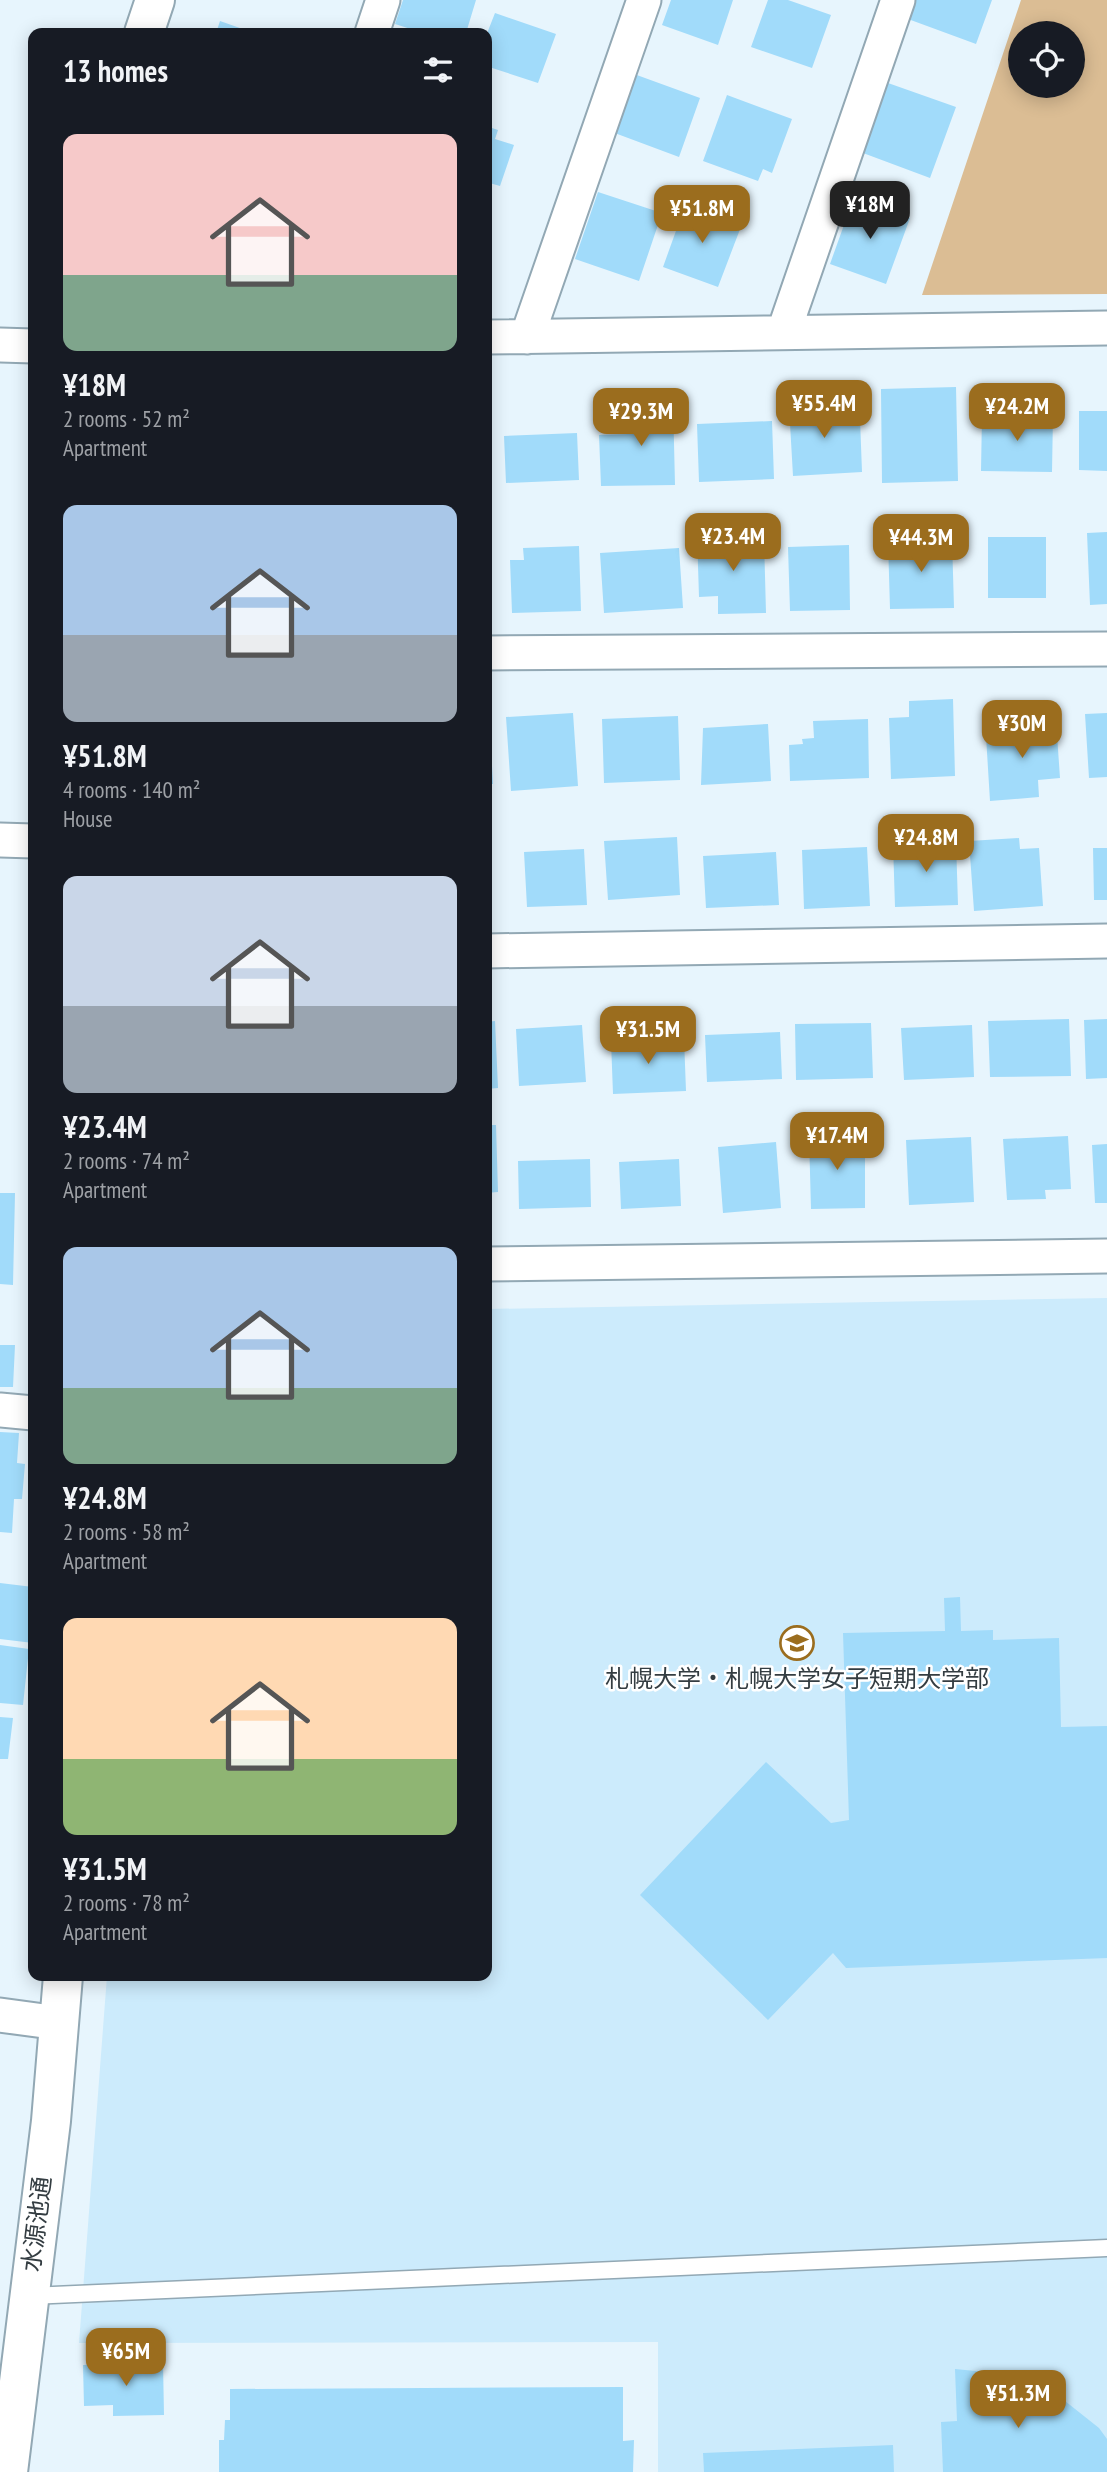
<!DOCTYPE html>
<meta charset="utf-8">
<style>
:root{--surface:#171b24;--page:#20242c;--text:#f1f3f6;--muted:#9ea1a6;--accent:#9b6d1e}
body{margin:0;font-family:"PT Sans Narrow","Noto Sans JP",sans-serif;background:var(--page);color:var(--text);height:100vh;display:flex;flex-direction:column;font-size:26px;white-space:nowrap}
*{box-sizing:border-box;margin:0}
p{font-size:23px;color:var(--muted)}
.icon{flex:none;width:38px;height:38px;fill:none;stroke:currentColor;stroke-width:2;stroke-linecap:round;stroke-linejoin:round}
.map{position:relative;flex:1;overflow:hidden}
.side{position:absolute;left:28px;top:28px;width:464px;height:1953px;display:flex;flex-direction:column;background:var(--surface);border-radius:14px;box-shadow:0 4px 18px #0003}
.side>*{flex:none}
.controls{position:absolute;left:1008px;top:21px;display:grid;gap:14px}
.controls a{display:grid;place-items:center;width:77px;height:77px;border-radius:50%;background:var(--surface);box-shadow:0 4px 18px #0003;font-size:35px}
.price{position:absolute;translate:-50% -60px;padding:0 16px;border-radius:14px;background:var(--accent);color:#fff;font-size:23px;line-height:46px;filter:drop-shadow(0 2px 4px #0008)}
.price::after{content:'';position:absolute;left:50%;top:42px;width:21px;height:16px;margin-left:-10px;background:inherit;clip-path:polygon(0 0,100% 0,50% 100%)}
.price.on{background:#222;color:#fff}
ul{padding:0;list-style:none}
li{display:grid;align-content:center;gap:14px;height:371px;padding:0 35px}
li span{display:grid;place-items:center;height:217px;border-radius:14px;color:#555}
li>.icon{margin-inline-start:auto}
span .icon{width:126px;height:126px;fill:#fffc;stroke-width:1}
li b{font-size:30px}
h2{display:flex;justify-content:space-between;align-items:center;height:84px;padding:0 35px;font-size:30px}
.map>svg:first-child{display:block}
.built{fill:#ccebfc}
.green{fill:#dbbd94;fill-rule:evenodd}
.building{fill:#a1dbfa}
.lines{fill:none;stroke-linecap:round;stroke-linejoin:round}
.lane-casing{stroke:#92a8b4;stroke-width:19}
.street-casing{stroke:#92a8b4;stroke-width:37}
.secondary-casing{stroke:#92a8b4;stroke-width:42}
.lane{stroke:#fff;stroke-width:16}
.street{stroke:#fff;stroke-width:33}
.secondary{stroke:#fff;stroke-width:38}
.labels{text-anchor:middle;stroke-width:5;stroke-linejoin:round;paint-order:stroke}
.poi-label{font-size:24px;fill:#343d42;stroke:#fff}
.street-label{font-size:24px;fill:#343d42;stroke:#fff}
</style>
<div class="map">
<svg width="1107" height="2472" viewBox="0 0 1107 2472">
<rect width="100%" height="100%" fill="#e7f5fd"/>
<path class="built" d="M 1107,1298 L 1107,2472 L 658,2472 L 658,2342 L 79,2343 L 107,1976 L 486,1976 L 487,1309 Z"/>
<path class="green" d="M 1021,0 L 1107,0 L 1107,294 L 922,295 ZM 1020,33 L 1073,33 L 1073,86 L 1020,86 Z"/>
<path class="building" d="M 403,0 L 476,0 L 466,33 L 423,33 L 395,24 Z
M 671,0 L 733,0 L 718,45 L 662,25 Z
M 768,0 L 788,0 L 831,15 L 812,68 L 751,47 Z
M 915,0 L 992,0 L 976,44 L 908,19 Z
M 495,13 L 556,34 L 538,83 L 486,66 L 486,36 Z
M 220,21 L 254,33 L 216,33 Z
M 634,74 L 700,98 L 679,157 L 612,132 Z
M 888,83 L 956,107 L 930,178 L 863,153 Z
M 727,95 L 792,119 L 772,173 L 763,169 L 758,181 L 703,161 Z
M 486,126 L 498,130 L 495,139 L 514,145 L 500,186 L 486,182 Z
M 598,192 L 662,213 L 639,281 L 575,259 Z
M 854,197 L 910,218 L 886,284 L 830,264 Z
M 686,203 L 742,224 L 718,287 L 663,267 Z
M 956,387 L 958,481 L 882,483 L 881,389 Z
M 673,401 L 675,485 L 601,486 L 599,435 L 628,434 L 627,402 Z
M 845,403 L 845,420 L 860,419 L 862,472 L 793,476 L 789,406 Z
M 1079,411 L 1107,411 L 1107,471 L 1079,470 Z
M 982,415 L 1053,415 L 1052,472 L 981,471 Z
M 772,421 L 774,479 L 699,482 L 697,424 Z
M 577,433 L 579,480 L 506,483 L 504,436 Z
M 1107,532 L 1107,604 L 1090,605 L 1087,533 Z
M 737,533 L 737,539 L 764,539 L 766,613 L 718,614 L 718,596 L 699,597 L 697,534 Z
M 988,537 L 1046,537 L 1046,598 L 988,598 Z
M 952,539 L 954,608 L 890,609 L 888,541 Z
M 849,545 L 850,610 L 790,611 L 788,547 Z
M 579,546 L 581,611 L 512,613 L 510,560 L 524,560 L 523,548 Z
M 679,548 L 683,608 L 604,613 L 600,553 Z
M 953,699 L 955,776 L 891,779 L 889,718 L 909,717 L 909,701 Z
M 573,713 L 578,786 L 511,791 L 506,717 Z
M 1107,713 L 1107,777 L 1089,778 L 1085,714 Z
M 678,716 L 680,780 L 604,783 L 602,719 Z
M 868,719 L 869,778 L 790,781 L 789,745 L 803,744 L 802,739 L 814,738 L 813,721 Z
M 1056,720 L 1060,778 L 1038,780 L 1039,797 L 990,801 L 986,736 L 1013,734 L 1013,723 Z
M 768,724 L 771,781 L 701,785 L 703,728 Z
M 486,730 L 490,730 L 493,784 L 486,784 Z
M 677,837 L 680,895 L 608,900 L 604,841 Z
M 1019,838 L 1020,849 L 1039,848 L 1043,906 L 974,911 L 969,841 Z
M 956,841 L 958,905 L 895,907 L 893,843 Z
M 867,847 L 870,906 L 804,909 L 802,850 Z
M 1093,848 L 1107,848 L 1107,900 L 1094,900 Z
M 584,849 L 587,905 L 527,907 L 524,852 Z
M 776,852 L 779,905 L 706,908 L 703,856 Z
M 1069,1019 L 1071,1076 L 990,1077 L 988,1021 Z
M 1107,1019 L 1107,1078 L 1086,1079 L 1084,1020 Z
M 495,1021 L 498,1088 L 486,1089 L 486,1022 Z
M 871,1023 L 873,1078 L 796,1080 L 795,1024 Z
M 582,1025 L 586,1082 L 519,1086 L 516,1029 Z
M 972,1025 L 974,1077 L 904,1080 L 901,1028 Z
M 780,1032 L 782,1079 L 707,1082 L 705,1035 Z
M 684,1038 L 686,1091 L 613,1094 L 611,1041 Z
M 486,1125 L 496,1125 L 498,1192 L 486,1193 Z
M 809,1136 L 865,1136 L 865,1208 L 811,1209 Z
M 1068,1136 L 1071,1189 L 1045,1190 L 1046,1199 L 1007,1200 L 1003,1139 Z
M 971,1137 L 974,1202 L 909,1205 L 906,1140 Z
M 776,1142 L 781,1208 L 723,1213 L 718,1147 Z
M 1107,1144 L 1107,1203 L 1095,1203 L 1092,1145 Z
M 590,1159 L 591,1207 L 519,1209 L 518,1161 Z
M 679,1159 L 681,1206 L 621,1209 L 619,1162 Z
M 0,1193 L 15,1193 L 13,1285 L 0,1284 Z
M 0,1345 L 15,1345 L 13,1387 L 0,1387 Z
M 0,1432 L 19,1433 L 17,1463 L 25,1464 L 22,1499 L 14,1499 L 12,1533 L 0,1532 Z
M 0,1583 L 33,1587 L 33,1643 L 0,1639 Z
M 960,1597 L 961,1631 L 993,1630 L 993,1640 L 1059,1638 L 1061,1727 L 1107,1726 L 1107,1958 L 846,1968 L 833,1953 L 768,2020 L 640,1895 L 766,1762 L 831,1823 L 849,1820 L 843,1633 L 945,1631 L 944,1598 Z
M 0,1645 L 29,1649 L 23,1705 L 0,1703 Z
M 0,1717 L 13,1718 L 8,1759 L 0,1759 Z
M 163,2363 L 164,2415 L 113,2416 L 113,2405 L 84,2406 L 83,2365 Z
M 955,2369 L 996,2373 L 1030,2382 L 1065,2401 L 1099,2428 L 1107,2439 L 1107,2472 L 943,2472 L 941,2422 L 957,2421 Z
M 623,2387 L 623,2441 L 634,2440 L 633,2472 L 219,2472 L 219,2440 L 224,2440 L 225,2420 L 230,2420 L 230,2389 Z
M 893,2445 L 894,2472 L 704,2472 L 703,2453 Z"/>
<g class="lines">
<g class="lane-casing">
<path id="lane" d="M 30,2296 L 1107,2248"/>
</g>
<g class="street-casing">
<path id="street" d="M 372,33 L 383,0
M 784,331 L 898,0
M 486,337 L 1107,328
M 527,337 L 644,0
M 0,345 L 33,346
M 486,653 L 1107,649
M 0,840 L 33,841
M 486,951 L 1107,941
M 486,1264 L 1107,1256
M 0,1410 L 33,1413
M 0,2015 L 59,2023"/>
</g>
<g class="secondary-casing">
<path id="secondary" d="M 144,33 L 155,0
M 8,2472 L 51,2121 L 63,1976"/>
</g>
<use href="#lane" class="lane"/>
<use href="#street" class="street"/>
<use href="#secondary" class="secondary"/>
</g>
<defs>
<g id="university-ring" transform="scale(1.75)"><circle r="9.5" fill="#fff" stroke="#9b6d1e" stroke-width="1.5"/><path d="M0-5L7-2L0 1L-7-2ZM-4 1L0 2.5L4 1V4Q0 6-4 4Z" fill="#9b6d1e"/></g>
</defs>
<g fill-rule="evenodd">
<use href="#university-ring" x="797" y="1643"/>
</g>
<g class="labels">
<g class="poi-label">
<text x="797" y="1687">札幌大学・札幌大学女子短期大学部</text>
</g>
<g class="street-label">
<text transform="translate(37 2224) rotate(-83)" y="8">水源池通</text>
</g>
</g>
</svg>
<div class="controls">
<a><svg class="icon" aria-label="locate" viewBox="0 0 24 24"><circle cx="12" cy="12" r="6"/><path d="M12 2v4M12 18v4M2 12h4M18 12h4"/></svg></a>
</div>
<b class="price on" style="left:870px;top:241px">¥18M</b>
<b class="price" style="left:702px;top:245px">¥51.8M</b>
<b class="price" style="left:824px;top:440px">¥55.4M</b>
<b class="price" style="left:1017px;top:443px">¥24.2M</b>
<b class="price" style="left:641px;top:448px">¥29.3M</b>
<b class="price" style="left:733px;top:573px">¥23.4M</b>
<b class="price" style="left:921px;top:574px">¥44.3M</b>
<b class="price" style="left:1022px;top:760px">¥30M</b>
<b class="price" style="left:926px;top:874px">¥24.8M</b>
<b class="price" style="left:648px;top:1066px">¥31.5M</b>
<b class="price" style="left:837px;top:1172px">¥17.4M</b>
<b class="price" style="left:126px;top:2388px">¥65M</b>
<b class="price" style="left:1018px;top:2430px">¥51.3M</b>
<section class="side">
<h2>13 homes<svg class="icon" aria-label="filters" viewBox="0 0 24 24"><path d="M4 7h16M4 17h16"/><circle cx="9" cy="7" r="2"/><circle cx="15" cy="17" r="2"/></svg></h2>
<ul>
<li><span style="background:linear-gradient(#f6c9c9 65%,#7fa58c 0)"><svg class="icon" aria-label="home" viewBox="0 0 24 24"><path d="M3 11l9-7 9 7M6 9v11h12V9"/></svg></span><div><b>¥18M</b><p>2 rooms · 52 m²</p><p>Apartment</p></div></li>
<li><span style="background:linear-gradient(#a9c7e8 60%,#9aa5b1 0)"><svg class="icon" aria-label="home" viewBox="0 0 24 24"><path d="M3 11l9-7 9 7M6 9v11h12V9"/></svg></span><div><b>¥51.8M</b><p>4 rooms · 140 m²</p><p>House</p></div></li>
<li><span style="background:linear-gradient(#c9d6e8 60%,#9aa5b1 0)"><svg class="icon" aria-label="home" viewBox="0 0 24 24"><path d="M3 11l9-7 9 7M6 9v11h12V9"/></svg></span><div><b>¥23.4M</b><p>2 rooms · 74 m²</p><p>Apartment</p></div></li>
<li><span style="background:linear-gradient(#a9c7e8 65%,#7fa58c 0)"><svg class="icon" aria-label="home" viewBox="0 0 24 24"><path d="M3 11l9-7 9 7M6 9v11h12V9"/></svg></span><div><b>¥24.8M</b><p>2 rooms · 58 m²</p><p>Apartment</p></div></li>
<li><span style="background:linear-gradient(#ffd9b3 65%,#8fb573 0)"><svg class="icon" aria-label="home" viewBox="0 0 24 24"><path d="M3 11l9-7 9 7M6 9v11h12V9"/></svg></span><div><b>¥31.5M</b><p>2 rooms · 78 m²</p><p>Apartment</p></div></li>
</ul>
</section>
</div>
